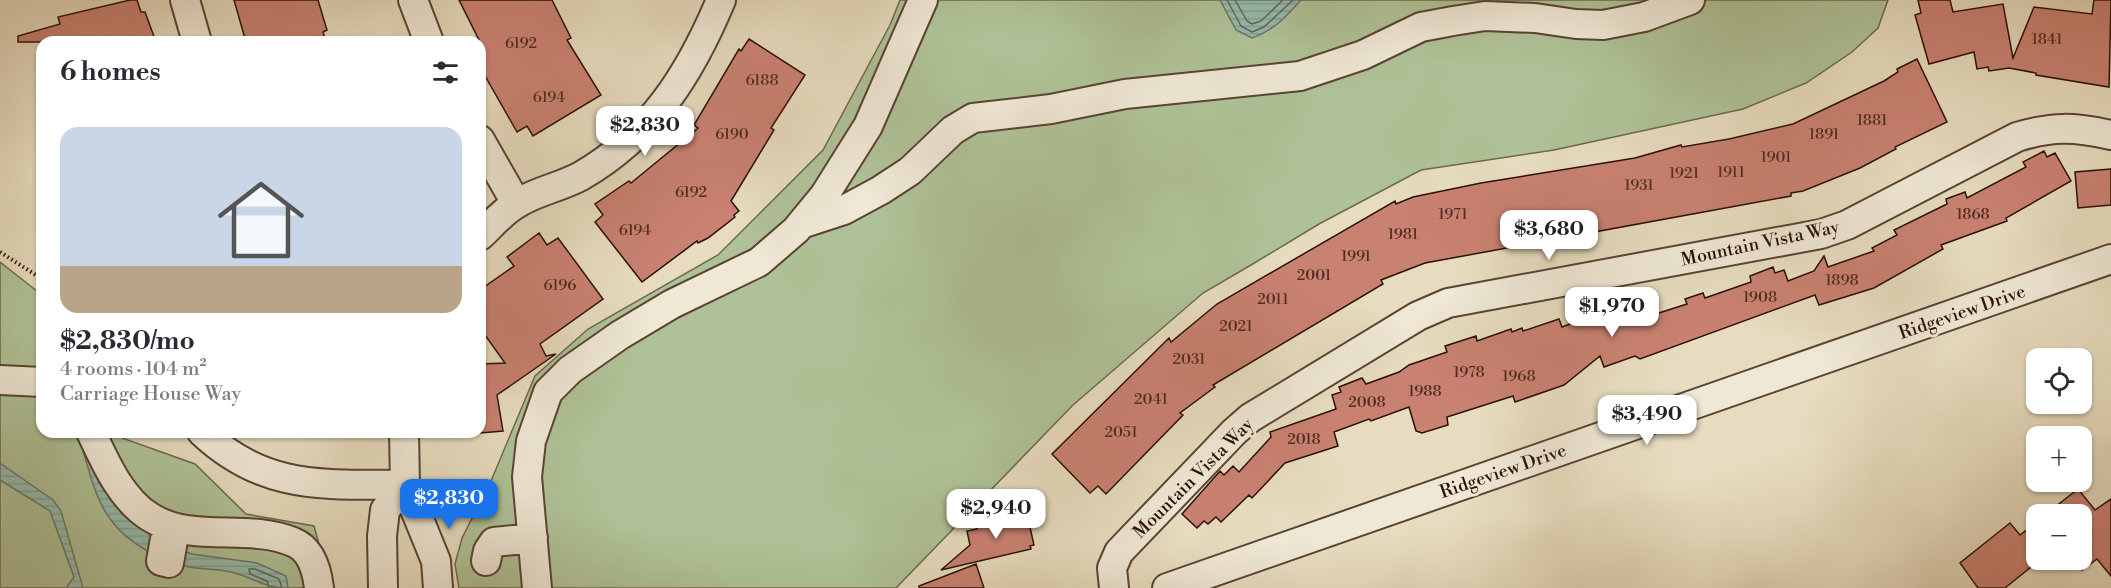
<!DOCTYPE html>
<meta charset="utf-8">
<style>
:root{--surface:#fff;--page:#f7f7f7;--text:#2b2b33;--muted:#7c7c81;--line:#e1e1e2;--accent:#1a73e8}
body{margin:0;font-family:"Libre Bodoni",serif;background:var(--page);color:var(--text);height:100vh;display:flex;flex-direction:column;font-size:22px;white-space:nowrap}
*{box-sizing:border-box;margin:0}
p{font-size:20px;color:var(--muted)}
.icon{flex:none;width:33px;height:33px;fill:none;stroke:currentColor;stroke-width:2;stroke-linecap:round;stroke-linejoin:round}
.map{position:relative;flex:1;overflow:hidden}
.side{position:absolute;left:36px;top:36px;width:450px;height:402px;display:flex;flex-direction:column;background:var(--surface);border-radius:18px;box-shadow:0 2px 4px #0004}
.side>*{flex:none}
.tools{position:absolute;left:2026px;top:348px;display:grid;gap:12px}
.tools a{display:grid;place-items:center;width:66px;height:66px;border-radius:12px;background:var(--surface);box-shadow:0 2px 4px #0004;font-size:30px}
.price{position:absolute;translate:-50% -51px;padding:0 14px;border-radius:12px;background:#fff;color:#222;font-size:20px;line-height:39px;filter:drop-shadow(0 2px 3px #0008)}
.price::after{content:'';position:absolute;left:50%;top:36px;width:18px;height:14px;margin-left:-9px;background:inherit;clip-path:polygon(0 0,100% 0,50% 100%)}
.price.active{background:var(--accent);color:#fff}
ul{padding:0;list-style:none}
li{display:grid;align-content:center;gap:12px;height:318px;padding:0 24px}
li+li{border-top:2px solid var(--line)}
li span{display:grid;place-items:center;height:186px;border-radius:18px;color:#555}
li>.icon{margin-inline-start:auto}
span .icon{width:108px;height:108px;fill:#fffc;stroke-width:1}
li b{font-size:26px}
h2{display:flex;justify-content:space-between;align-items:center;height:72px;padding:0 24px;font-size:26px}
.map>svg:first-child{display:block}
.green{fill:#afc297;stroke:#6c694e;stroke-width:1.5}
.water{fill:url(#water-rules);stroke:#6b776b;stroke-width:1.5}
.lines{fill:none;stroke-linecap:round;stroke-linejoin:round}
.shore{stroke:#60665a;stroke-width:1.5}
.building{fill:#c98171;stroke:#2a1006;stroke-width:1.5}
.minor-casing{stroke:#594334;stroke-width:32}
.path{stroke:#2a1006;stroke-width:4;stroke-dasharray:1.5 3;stroke-linecap:butt}
.minor{stroke:#efe8d5;stroke-width:28}
.labels{text-anchor:middle;stroke-width:6;stroke-linejoin:round;paint-order:stroke}
.number-label{font-size:15px;fill:#522c21}
.street-label{font-size:18px;fill:#2a1006;stroke:#efe8d5}
</style>
<div class="map">
<svg width="2111" height="588" viewBox="0 0 2111 588">
<defs>
<pattern id="water-rules" width="6" height="5" patternUnits="userSpaceOnUse" patternTransform="scale(1.5)"><rect width="6" height="5" fill="#97bcae"/><path d="M0 2.5h6" fill="none" stroke="#82a194"/></pattern>
</defs>
<rect width="100%" height="100%" fill="#e7dcbf"/>
<filter id="stains"><feTurbulence type="fractalNoise" baseFrequency=".00333" numOctaves="4"/><feColorMatrix values="0 0 0 0 .2 0 0 0 0 .09 0 0 0 0 .02 0 0 0 .5 -.17"/></filter>
<radialGradient id="worn" r=".72"><stop offset=".6" stop-color="#630" stop-opacity="0"/><stop offset="1" stop-color="#630" stop-opacity=".3"/></radialGradient>
<path class="green" d="M 900,0 L 1888,0 L 1878,28 L 1852,52 L 1806,83 L 1743,109 L 1554,150 L 1421,170 L 1319,224 L 1251,265 L 1203,293 L 1073,405 L 896,588 L 459,588 L 455,564 L 462,538 L 491,481 L 535,376 L 588,329 L 718,255 L 823,150 L 890,25 Z
M 0,262 L 42,295 L 42,432 L 118,432 L 122,438 L 195,464 L 246,514 L 314,526 L 331,588 L 0,588 Z"/>
<path class="water" d="M 1220,0 L 1301,0 C 1286,17 1273,31 1252,38 L 1236,30 Z
M 83,451 L 120,511 L 160,542 L 192,554 L 257,563 L 286,576 L 288,588 C 260,588 249,574 226,571 C 214,569 201,569 189,567 C 162,561 128,544 111,520 C 96,501 90,474 83,451 Z
M 0,463 L 53,500 L 61,511 L 83,588 L 66,588 L 74,577 L 50,511 L 0,480 Z"/>
<g class="lines">
<path class="shore" d="M 1227,0 L 1241,26 L 1252,32 L 1264,27 L 1293,0
M 1235,0 L 1247,21 L 1252,24 L 1261,21 L 1283,0
M 269,588 L 267,581 L 250,574 L 249,569 L 255,569 L 279,579 L 282,588"/>
</g>
<path class="building" d="M 130,0 L 137,0 L 141,12 L 145,12 L 156,42 L 18,42 L 18,36 L 60,24 L 58,17 Z
M 234,0 L 318,0 L 327,30 L 323,32 L 326,42 L 246,42 Z
M 459,0 L 552,0 L 571,38 L 567,40 L 601,95 L 533,136 L 527,126 L 517,132 L 480,67 L 480,42 Z
M 1918,0 L 1950,0 L 1953,12 L 2003,4 L 2013,58 L 2034,7 L 2092,14 L 2094,0 L 2111,0 L 2109,87 L 2036,75 L 2036,73 L 2009,68 L 1989,71 L 1988,67 L 1977,69 L 1974,52 L 1929,64 L 1915,15 L 1921,13 Z
M 749,39 L 805,75 L 771,128 L 774,130 L 731,201 L 739,211 L 734,215 L 735,217 L 708,238 L 698,243 L 697,241 L 642,282 L 595,222 L 603,215 L 595,204 L 629,181 L 631,183 L 698,128 L 694,125 L 739,49 L 741,51 Z
M 1917,59 L 1947,122 L 1895,147 L 1896,149 L 1860,168 L 1803,191 L 1791,193 L 1791,196 L 1425,263 L 1381,280 L 1383,284 L 1213,385 L 1215,387 L 1180,413 L 1183,415 L 1106,494 L 1098,486 L 1090,493 L 1052,454 L 1169,338 L 1171,342 L 1217,304 L 1395,201 L 1396,204 L 1413,197 L 1481,183 L 1635,158 L 1681,145 L 1682,147 L 1729,139 L 1793,124 L 1884,81 L 1898,72 L 1897,69 Z
M 2044,151 L 2047,157 L 2055,153 L 2071,181 L 2006,218 L 2007,221 L 1941,245 L 1943,249 L 1874,288 L 1819,305 L 1815,295 L 1640,359 L 1635,356 L 1604,367 L 1600,356 L 1564,385 L 1515,402 L 1513,396 L 1447,417 L 1448,425 L 1422,433 L 1416,431 L 1409,407 L 1371,421 L 1369,419 L 1334,432 L 1338,446 L 1285,463 L 1252,498 L 1249,495 L 1221,522 L 1216,517 L 1208,524 L 1204,521 L 1197,528 L 1182,514 L 1220,471 L 1224,475 L 1233,466 L 1239,472 L 1271,437 L 1270,432 L 1336,409 L 1332,395 L 1341,392 L 1339,387 L 1362,378 L 1366,384 L 1399,372 L 1409,365 L 1447,352 L 1445,346 L 1476,336 L 1477,341 L 1511,329 L 1512,332 L 1522,328 L 1523,331 L 1559,319 L 1562,327 L 1610,309 L 1612,316 L 1639,306 L 1643,318 L 1687,304 L 1685,299 L 1703,293 L 1705,298 L 1751,282 L 1750,276 L 1773,267 L 1775,273 L 1784,270 L 1788,281 L 1814,271 L 1824,256 L 1828,267 L 1874,251 L 1872,248 L 1897,235 L 1894,230 L 1947,204 L 1946,199 L 1965,192 L 1967,198 L 2026,167 L 2023,162 Z
M 2111,169 L 2111,205 L 2078,208 L 2075,172 Z
M 539,233 L 547,245 L 558,238 L 603,299 L 540,344 L 546,356 L 556,354 L 497,395 L 503,431 L 480,433 L 480,364 L 505,363 L 480,328 L 480,290 L 514,266 L 507,257 Z
M 2078,489 L 2095,510 L 2111,499 L 2111,576 L 2097,559 L 2082,570 L 2082,514 L 2046,514 Z
M 1021,512 L 1024,524 L 1029,523 L 1034,545 L 1030,546 L 1031,549 L 941,570 L 970,545 L 967,531 L 977,529 L 976,522 Z
M 2037,522 L 2037,562 L 2005,588 L 1978,588 L 1960,563 L 2010,523 L 2020,535 Z
M 976,564 L 984,588 L 919,588 L 919,586 Z"/>
<g class="lines">
<g class="minor-casing">
<path id="minor" d="M 185,0 L 197,42
M 413,0 L 429,42
M 480,140 L 516,203
M 801,224 L 844,210 L 881,190 L 910,171 L 953,130 L 973,118 L 1051,109 L 1125,94 L 1300,76 L 1363,55 L 1421,27 L 1453,21 L 1485,16 L 1535,18 L 1576,24 L 1603,25 L 1644,17 L 1690,0
M 480,236 C 491,226 504,210 518,203 C 537,191 561,187 581,176 C 652,135 690,74 721,0
M 0,380 L 42,382
M 91,432 C 105,462 121,499 150,517 C 193,544 248,523 293,542 C 311,549 317,571 319,588
M 202,432 C 265,491 324,484 405,485 L 404,432
M 175,529 L 169,563 L 161,561 L 165,539 Z
M 486,561 L 488,551 L 494,542 L 533,538
M 383,588 L 382,536 L 385,510 L 405,485 L 436,561 L 438,588
M 537,588 L 527,477 L 531,441 L 548,392 L 570,370 L 620,335 L 672,304 L 759,262 L 796,230 L 824,196 L 868,126 L 923,0
M 1114,588 L 1112,568 L 1119,552 L 1234,432 L 1250,418 L 1418,316 L 1448,303 L 1821,234 L 1847,225 L 2017,137 C 2053,126 2074,127 2111,135
M 1167,588 L 2111,259"/>
</g>
<path class="path" d="M 0,252 L 42,279"/>
<use href="#minor" class="minor"/>
</g>
<g class="labels">
<g class="number-label">
<text x="2047" y="44">1841</text>
<text x="521" y="48">6192</text>
<text x="762" y="85">6188</text>
<text x="549" y="102">6194</text>
<text x="1872" y="125">1881</text>
<text x="732" y="139">6190</text>
<text x="1824" y="139">1891</text>
<text x="1776" y="162">1901</text>
<text x="1731" y="177">1911</text>
<text x="1684" y="178">1921</text>
<text x="1639" y="190">1931</text>
<text x="691" y="197">6192</text>
<text x="1453" y="219">1971</text>
<text x="1973" y="219">1868</text>
<text x="635" y="235">6194</text>
<text x="1403" y="239">1981</text>
<text x="1356" y="261">1991</text>
<text x="1314" y="280">2001</text>
<text x="1842" y="285">1898</text>
<text x="560" y="290">6196</text>
<text x="1760" y="302">1908</text>
<text x="1273" y="304">2011</text>
<text x="1236" y="331">2021</text>
<text x="1189" y="364">2031</text>
<text x="1469" y="377">1978</text>
<text x="1519" y="381">1968</text>
<text x="1425" y="396">1988</text>
<text x="1151" y="404">2041</text>
<text x="1367" y="407">2008</text>
<text x="1121" y="437">2051</text>
<text x="1304" y="444">2018</text>
</g>
<g class="street-label">
<text transform="translate(1760 243) rotate(-12)" y="6">Mountain Vista Way</text>
<text transform="translate(1962 312) rotate(-19)" y="6">Ridgeview Drive</text>
<text transform="translate(1503 471) rotate(-19)" y="6">Ridgeview Drive</text>
<text transform="translate(1193 478) rotate(-45)" y="6">Mountain Vista Way</text>
</g>
</g>
<rect width="100%" height="100%" filter="url(#stains)"/>
<rect width="100%" height="100%" fill="url(#worn)"/>
</svg>
<div class="tools">
<a><svg class="icon" aria-label="locate" viewBox="0 0 24 24"><circle cx="12" cy="12" r="6"/><path d="M12 2v4M12 18v4M2 12h4M18 12h4"/></svg></a>
<a>+</a>
<a>−</a>
</div>
<b class="price" style="left:645px;top:157px">$2,830</b>
<b class="price" style="left:1549px;top:261px">$3,680</b>
<b class="price" style="left:1612px;top:338px">$1,970</b>
<b class="price" style="left:1647px;top:446px">$3,490</b>
<b class="price active" style="left:449px;top:530px">$2,830</b>
<b class="price" style="left:996px;top:540px">$2,940</b>
<section class="side">
<h2>6 homes<svg class="icon" aria-label="filters" viewBox="0 0 24 24"><path d="M4 7h16M4 17h16"/><circle cx="9" cy="7" r="2"/><circle cx="15" cy="17" r="2"/></svg></h2>
<ul>
<li><span style="background:linear-gradient(#c9d6e8 75%,#b9a48a 0)"><svg class="icon" aria-label="home" viewBox="0 0 24 24"><path d="M3 11l9-7 9 7M6 9v11h12V9"/></svg></span><div><b>$2,830/mo</b><p>4 rooms · 104 m²</p><p>Carriage House Way</p></div></li>
</ul>
</section>
</div>
